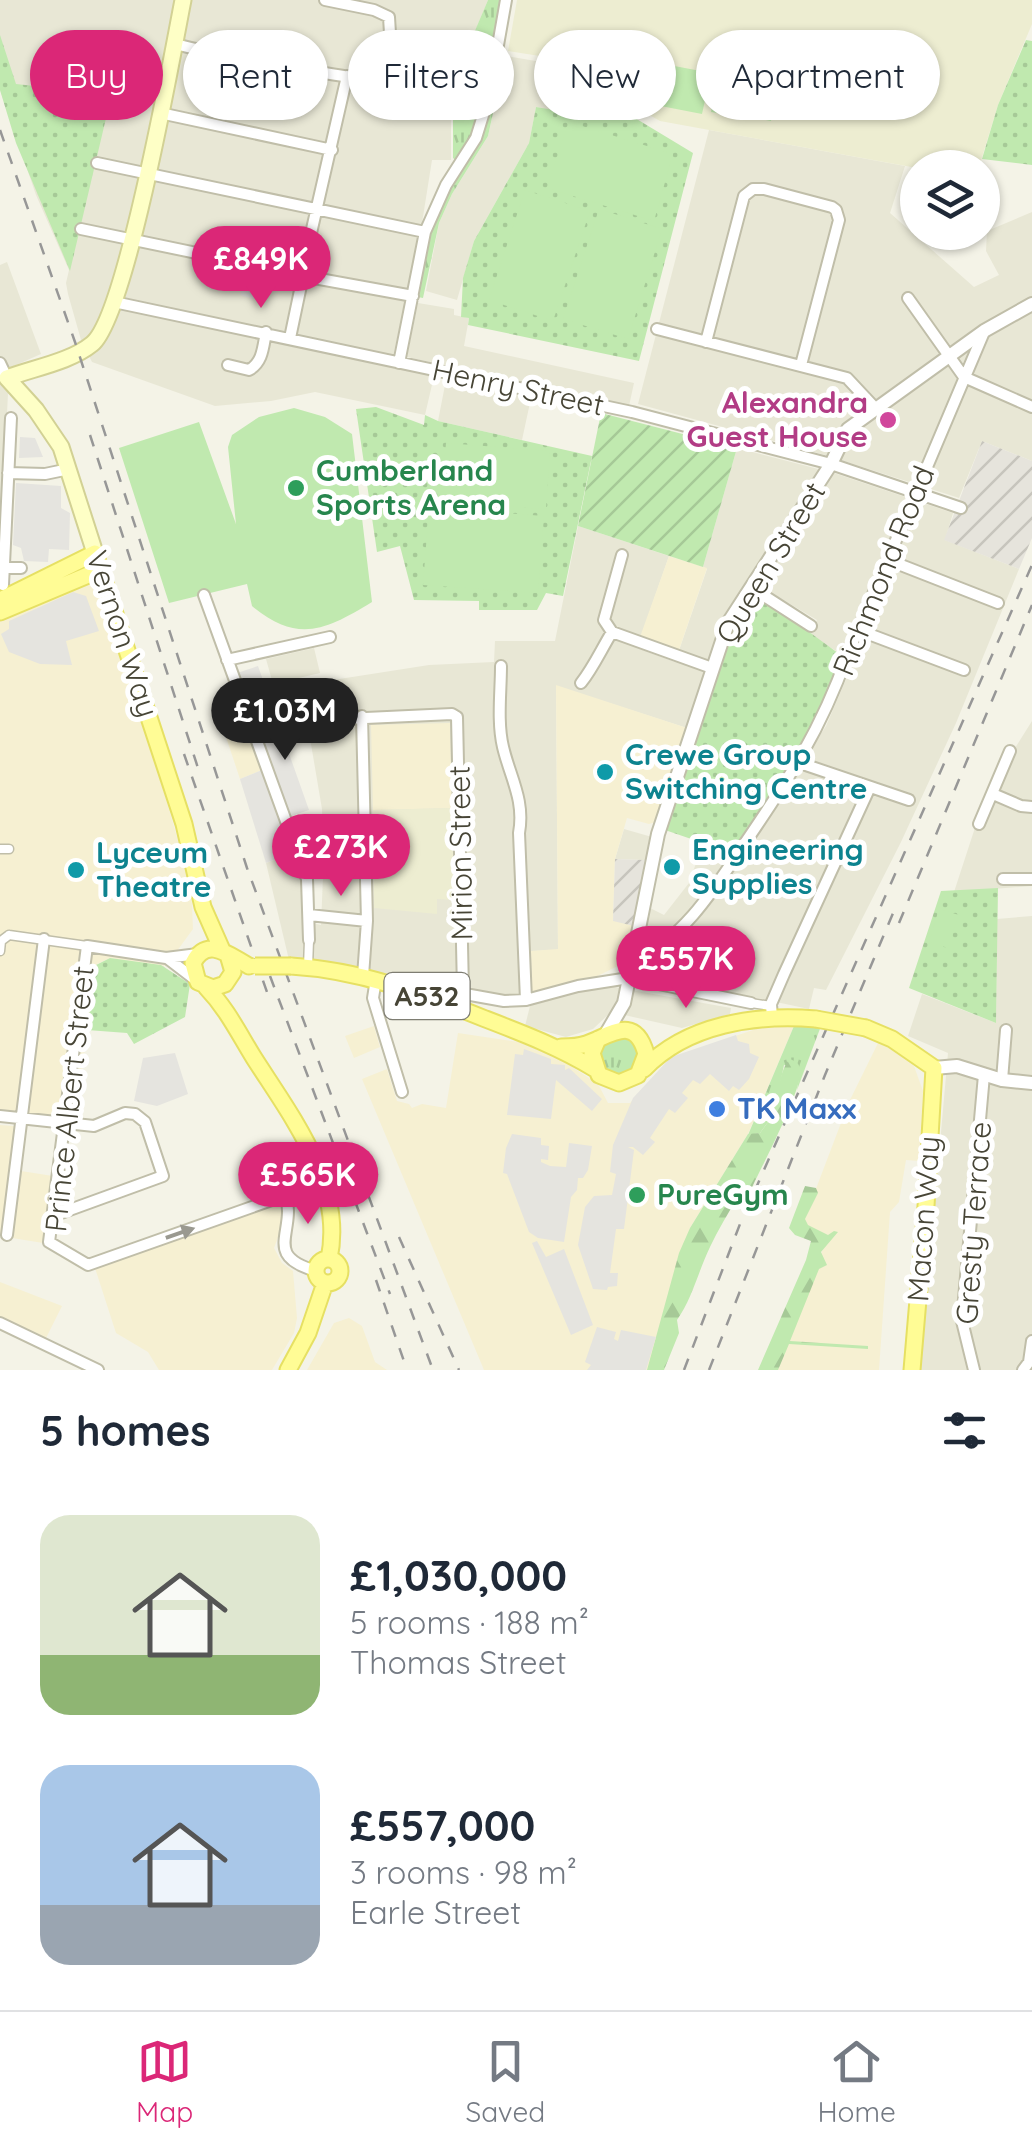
<!DOCTYPE html>
<meta charset="utf-8">
<style>
:root{--surface:#fff;--page:#f2f2f3;--text:#1f2937;--muted:#747a83;--line:#e0e1e3;--accent:#db2777}
body{margin:0;font-family:Quicksand,sans-serif;background:var(--page);color:var(--text);height:100vh;display:flex;flex-direction:column;font-size:38px;white-space:nowrap}
*{box-sizing:border-box;margin:0}
p{font-size:32px;color:var(--muted)}
.icon{flex:none;width:55px;height:55px;fill:none;stroke:currentColor;stroke-width:2;stroke-linecap:round;stroke-linejoin:round}
.map{position:relative;height:1370px;overflow:hidden}
.drawer{display:flex;flex-direction:column;background:var(--surface);flex:1}
.drawer>*{flex:none}
.banner{position:absolute;left:30px;top:30px;width:972px;height:90px;display:flex;gap:20px}
.buttons{position:absolute;left:900px;top:150px;display:grid;gap:20px}
.buttons a{display:grid;place-items:center;width:100px;height:100px;border-radius:50%;background:var(--surface);box-shadow:0 2px 8px #0004;font-size:50px}
.price{position:absolute;translate:-50% -85px;padding:0 22px;border-radius:35px;background:var(--accent);color:#fff;font-size:32px;line-height:65px;filter:drop-shadow(0 2px 5px #0008)}
.price::after{content:'';position:absolute;left:50%;top:60px;width:30px;height:22px;margin-left:-15px;background:inherit;clip-path:polygon(0 0,100% 0,50% 100%)}
.price.on{background:#222;color:#fff}
ul{padding:0;list-style:none}
li{display:flex;align-items:center;gap:30px;height:250px;padding:0 40px}
li span{display:grid;place-items:center;flex:none;width:280px;height:200px;border-radius:30px;color:#555}
li>.icon{margin-inline-start:auto}
span .icon{width:120px;height:120px;fill:#fffc;stroke-width:1}
li b{font-size:42px}
h2{display:flex;justify-content:space-between;align-items:center;height:120px;padding:0 40px;font-size:42px}
.chip{padding:0 35px;border-radius:45px;background:var(--surface);box-shadow:0 2px 8px #0004;font-size:35px;line-height:90px}
.chip.on{background:var(--accent);color:#fff}
.dock{display:flex;justify-content:space-around;align-items:center;height:140px;border-top:2px solid var(--line);background:var(--surface);font-size:28px;color:var(--muted)}
.dock a{display:grid;justify-items:center;gap:5px}
.dock .on{color:var(--accent)}
.map>svg:first-child{display:block}
.residential{fill:#e8e7d5}
.commercial{fill:#f6f0d2}
.industrial{fill:url(#industrial-furrows)}
.education{fill:#ededd1}
.grass{fill:url(#grass-tufts)}
.forest{fill:url(#forest-firs)}
.park{fill:url(#park-dots)}
.garden{fill:url(#garden-furrows)}
.pitch{fill:#c0e9af}
.parking{fill:#e5e4df}
.lines{fill:none;stroke-linecap:round;stroke-linejoin:round}
.pedestrian-casing{stroke:#c0bea9;stroke-width:11}
.minor-casing{stroke:#c0bea9;stroke-width:14}
.tertiary-casing{stroke:#c0bea9;stroke-width:16}
.secondary-casing{stroke:#d2d194;stroke-width:19}
.primary-casing{stroke:#e6e063;stroke-width:19}
.pedestrian{stroke:#fff;stroke-width:8}
.minor{stroke:#fff;stroke-width:10}
.tertiary{stroke:#fff;stroke-width:12}
.secondary{stroke:#feffc6;stroke-width:15}
.primary{stroke:#fffc95;stroke-width:15}
.rail{stroke:#979797;stroke-width:2.5;stroke-dasharray:12 12;stroke-linecap:butt}
.primary-bridge-casing{stroke:#e6e063;stroke-width:19;stroke-linecap:butt}
.primary-bridge{stroke:#fffc95;stroke-width:15}
.oneway{fill:#9a9990}
.hotel-dot{fill:#d1479c;stroke:#fff;stroke-width:4}
.leisure-dot{fill:#2e9e5b;stroke:#fff;stroke-width:4}
.culture-dot{fill:#0f9aa8;stroke:#fff;stroke-width:4}
.shop-dot{fill:#3f7fe0;stroke:#fff;stroke-width:4}
.labels{text-anchor:middle;stroke-width:10;stroke-linejoin:round;paint-order:stroke}
.shield{fill:#fff;stroke:#7e7d72;stroke-width:2.5}
.shield-label{font-size:28px;font-weight:bold;fill:#474536}
.street-label{font-size:30px;fill:#474536;stroke:#fff}
.hotel-label{font-size:30px;font-weight:bold;fill:#b23c85;stroke:#fff;text-anchor:end}
.leisure-label{font-size:30px;font-weight:bold;fill:#27864d;stroke:#fff;text-anchor:start}
.culture-label{font-size:30px;font-weight:bold;fill:#0d838f;stroke:#fff;text-anchor:start}
.shop-label{font-size:30px;font-weight:bold;fill:#366cbe;stroke:#fff;text-anchor:start}
</style>
<div class="map">
<svg width="1032" height="1370" viewBox="0 0 1032 1370">
<defs>
<pattern id="industrial-furrows" width="10" height="10" patternUnits="userSpaceOnUse" patternTransform="scale(2.5)"><rect width="10" height="10" fill="#e6e4dc"/><path d="M-1 1l2-2M0 10L10 0M9 11l2-2" fill="none" stroke="#c7c5bd"/></pattern>
<pattern id="grass-tufts" width="24" height="20" patternUnits="userSpaceOnUse" patternTransform="scale(2.5)"><rect width="24" height="20" fill="#c0e9af"/><path d="M3 7l-1-3M5 7V3M7 7l1-3M15 17l-1-3M17 17v-4M19 17l1-3" fill="none" stroke="#a6c997"/></pattern>
<pattern id="forest-firs" width="22" height="20" patternUnits="userSpaceOnUse" patternTransform="scale(2.5)"><rect width="22" height="20" fill="#c0e9af"/><path d="M5 1l3.5 6h-7zM16 11l3.5 6h-7z" fill="#a6c997"/></pattern>
<pattern id="park-dots" width="8" height="8" patternUnits="userSpaceOnUse" patternTransform="scale(2.5)"><rect width="8" height="8" fill="#c0e9af"/><path d="M2 2h.1M6 6h.1" fill="none" stroke="#a6c997" stroke-width="1.8" stroke-linecap="round"/></pattern>
<pattern id="garden-furrows" width="10" height="10" patternUnits="userSpaceOnUse" patternTransform="scale(2.5)"><rect width="10" height="10" fill="#c0e9af"/><path d="M-1 1l2-2M0 10L10 0M9 11l2-2" fill="none" stroke="#a6c997"/></pattern>
</defs>
<rect width="100%" height="100%" fill="#f4f3e7"/>
<path class="residential" d="M 0,0 L 488,0 L 460,67 L 451,112 L 451,160 L 432,160 L 422,223 L 391,366 L 434,376 L 425,415 L 315,392 L 271,401 L 215,406 L 92,362 L 81,340 L 68,294 L 66,283 L 69,270 L 36,195 L 0,90 Z
M 506,56 L 553,64 L 577,83 L 560,112 L 536,107 L 529,143 L 474,241 L 457,300 L 426,291 L 439,223 L 452,194 L 488,136 Z
M 709,130 L 905,166 L 890,213 L 974,287 L 999,275 L 986,251 L 987,231 L 1032,212 L 1032,461 L 982,441 L 959,498 L 825,455 L 638,404 Z
M 7,262 L 41,354 L 0,372 L 0,265 Z
M 418,303 L 454,309 L 454,315 L 469,318 L 464,346 L 634,383 L 629,406 L 407,357 Z
M 0,378 L 8,393 L 0,561 Z
M 446,380 L 531,398 L 522,440 L 438,421 Z
M 737,448 L 834,473 L 953,513 L 945,540 L 1019,569 L 956,723 L 901,842 L 826,990 L 814,988 L 809,1009 L 696,985 L 702,958 L 671,933 L 665,940 L 641,952 L 650,908 L 664,915 L 689,883 L 700,852 L 737,865 L 826,726 L 854,661 L 810,636 L 817,620 L 750,580 L 725,613 L 687,728 L 556,686 L 558,950 L 532,951 L 532,993 L 500,997 L 353,968 L 289,960 L 266,863 L 292,853 L 303,883 L 304,921 L 321,925 L 324,852 L 322,809 L 301,685 L 429,665 L 494,662 L 495,641 L 555,641 L 578,526 L 669,556 L 637,648 L 675,662 L 707,569 L 703,567 Z
M 314,648 L 320,673 L 273,684 L 266,659 Z
M 1032,721 L 1032,886 L 954,892 L 986,794 Z
M 624,829 L 652,837 L 645,860 L 615,859 Z
M 1032,916 L 1032,1370 L 920,1370 L 948,1053 L 908,1036 L 922,994 L 996,1023 L 997,919 Z
M 609,986 L 731,1008 L 730,1014 L 682,1028 L 611,1012 L 593,1029 L 566,1037 L 525,1026 L 531,1002 Z"/>
<path class="commercial" d="M 669,556 L 707,568 L 679,650 L 640,637 Z
M 88,584 L 98,593 L 144,724 L 191,885 L 193,929 L 166,966 L 110,958 L 97,964 L 75,1118 L 0,1112 L 0,618 L 75,585 Z
M 556,685 L 687,728 L 656,822 L 649,824 L 627,818 L 615,859 L 613,920 L 634,926 L 626,955 L 616,967 L 589,980 L 532,993 L 531,951 L 558,949 Z
M 241,715 L 262,770 L 240,779 L 221,722 Z
M 450,723 L 452,808 L 373,810 L 371,725 Z
M 374,1026 L 380,1047 L 354,1058 L 345,1036 Z
M 794,1026 L 748,1134 L 690,1228 L 647,1370 L 484,1370 L 362,1079 L 387,1069 L 397,1101 L 409,1104 L 412,1108 L 422,1104 L 446,1108 L 458,1033 L 519,1042 L 560,1059 L 598,1084 L 608,1103 L 630,1103 L 662,1067 L 676,1056 L 759,1028 Z
M 879,1041 L 914,1066 L 923,1091 L 919,1161 L 906,1160 L 899,1202 L 890,1212 L 879,1370 L 777,1370 L 826,1241 L 801,1228 L 849,1102 Z
M 0,1125 L 26,1127 L 21,1171 L 53,1176 L 43,1243 L 0,1236 Z
M 278,1203 L 283,1205 L 283,1224 L 274,1248 L 282,1263 L 293,1271 L 297,1318 L 294,1333 L 272,1370 L 159,1370 L 148,1352 L 116,1333 L 95,1268 Z
M 0,1282 L 62,1306 L 46,1338 L 0,1316 Z
M 349,1318 L 362,1326 L 375,1362 L 387,1370 L 307,1370 L 334,1323 Z"/>
<path class="industrial" d="M 982,441 L 1032,461 L 1032,538 L 1019,569 L 944,540 Z
M 615,859 L 645,860 L 634,926 L 613,921 Z"/>
<path class="education" d="M 517,0 L 1032,0 L 1032,24 L 998,105 L 979,167 L 917,168 L 660,121 L 589,81 L 559,59 L 508,51 Z
M 452,808 L 454,900 L 437,899 L 437,914 L 374,908 L 373,810 Z"/>
<path class="grass" d="M 488,0 L 506,0 L 498,53 L 506,54 L 488,136 L 452,194 L 439,223 L 423,298 L 413,296 L 425,232 L 460,164 L 453,158 L 453,111 L 460,66 Z
M 794,1026 L 821,1026 L 797,1090 L 800,1070 L 784,1065 L 777,1099 L 773,1101 L 771,1118 L 760,1133 L 748,1135 Z
M599 1056a19 19 0 1 1 38 0a19 19 0 1 1-38 0Z"/>
<path class="forest" d="M 790,1059 C 796,1062 799,1062 800,1070 C 803,1090 759,1171 749,1194 L 738,1197 C 728,1213 718,1230 710,1247 C 698,1272 692,1299 677,1320 L 679,1333 L 664,1370 L 647,1370 L 679,1253 L 690,1228 L 748,1134 L 760,1133 L 771,1118 L 773,1101 L 777,1099 C 778,1088 782,1066 790,1059 Z
M 805,1186 L 816,1188 L 818,1193 L 805,1219 L 808,1225 L 828,1235 L 834,1231 L 838,1232 L 821,1252 L 827,1265 L 819,1269 L 790,1341 L 868,1346 L 868,1349 L 789,1344 L 778,1370 L 758,1370 L 806,1260 L 811,1241 L 795,1235 L 789,1228 Z"/>
<path class="park" d="M 0,35 L 16,84 L 62,89 L 100,101 L 107,114 L 70,271 L 16,143 L 0,90 Z
M 1026,40 L 1032,41 L 1032,165 L 982,159 L 998,105 Z
M 577,83 L 693,153 L 639,361 L 468,325 L 469,318 L 461,317 L 463,278 L 474,241 L 529,143 L 536,107 L 560,111 Z
M 376,407 L 424,425 L 425,415 L 438,421 L 592,456 L 563,596 L 546,593 L 537,610 L 479,610 L 479,601 L 414,600 L 400,546 L 377,552 L 356,409 Z
M 756,593 L 842,656 L 811,732 L 732,853 L 665,830 L 733,626 Z
M 998,888 L 996,1023 L 909,988 L 941,891 Z
M 110,958 L 161,965 L 190,984 L 185,1017 L 134,1044 L 127,1033 L 87,1030 L 96,965 Z"/>
<path class="garden" d="M 601,413 L 737,448 L 703,567 L 578,526 Z"/>
<path class="pitch" d="M 643,60 L 711,73 L 702,114 L 635,101 Z
M 718,73 L 737,77 L 730,115 L 711,112 Z
M 740,77 L 759,80 L 752,118 L 733,115 Z
M 762,81 L 777,83 L 771,121 L 755,118 Z
M 569,122 L 673,154 L 654,221 L 547,188 Z
M 525,190 L 590,211 L 553,321 L 489,300 Z
M 599,209 L 662,229 L 628,339 L 563,319 Z
M 294,408 L 325,417 L 352,434 L 372,602 C 326,630 298,644 252,606 L 247,584 L 169,603 L 119,448 L 199,422 L 236,524 L 228,447 L 232,435 L 259,417 Z
M 446,443 L 550,451 L 546,509 L 441,502 Z
M 429,507 L 544,516 L 538,593 L 423,585 Z
M 939,909 L 959,915 L 948,948 L 929,942 Z"/>
<path class="parking" d="M 247,268 L 260,271 L 254,299 L 240,295 Z
M 20,437 L 35,438 L 43,457 L 19,458 Z
M 16,483 L 61,486 L 61,508 L 70,513 L 69,550 L 49,549 L 48,562 L 24,561 L 21,548 L 13,545 Z
M 73,592 L 86,596 L 99,631 L 66,641 L 72,665 L 40,664 L 9,652 L 1,634 L 9,629 L 9,621 Z
M 258,666 L 309,810 L 288,817 L 237,673 Z
M 262,770 L 292,853 L 266,863 L 240,779 Z
M 736,1035 L 738,1041 L 749,1044 L 750,1053 L 759,1057 L 749,1079 L 739,1090 L 733,1086 L 729,1091 L 710,1074 L 700,1084 L 693,1080 L 682,1093 L 688,1098 L 675,1113 L 669,1109 L 650,1138 L 655,1142 L 643,1155 L 633,1147 L 628,1147 L 634,1150 L 624,1229 L 616,1229 L 610,1273 L 618,1273 L 617,1286 L 608,1287 L 607,1290 L 593,1289 L 578,1245 L 585,1207 L 594,1196 L 612,1195 L 616,1174 L 610,1172 L 613,1145 L 633,1098 L 671,1057 Z
M 524,1049 L 551,1059 L 551,1064 L 565,1065 L 565,1070 L 569,1068 L 602,1099 L 592,1111 L 556,1080 L 551,1119 L 507,1115 L 515,1054 L 523,1055 Z
M 175,1053 L 188,1094 L 157,1106 L 134,1101 L 143,1058 Z
M 512,1134 L 541,1138 L 541,1145 L 549,1146 L 548,1160 L 541,1159 L 541,1162 L 550,1166 L 566,1167 L 569,1143 L 592,1146 L 588,1170 L 583,1178 L 578,1178 L 577,1190 L 571,1197 L 564,1242 L 538,1238 L 529,1232 L 507,1174 L 503,1173 L 506,1148 Z
M 537,1241 L 546,1257 L 564,1249 L 593,1325 L 571,1335 L 532,1243 Z
M 597,1327 L 616,1332 L 614,1339 L 618,1341 L 621,1330 L 656,1337 L 646,1370 L 587,1370 L 591,1365 L 585,1362 Z"/>
<g class="lines">
<g class="pedestrian-casing">
<path id="pedestrian" d="M 0,849 L 9,849
M 9,935 L 87,946
M 0,951 L 1,941 L 9,935
M 308,967 L 309,940
M 751,1003 L 771,1006"/>
</g>
<g class="minor-casing">
<path id="minor" d="M 175,44 C 242,61 310,70 378,82 L 387,79 L 392,66 L 389,17 L 374,10 L 325,0
M 160,113 L 332,150
M 97,163 L 425,232
M 81,229 L 264,267
M 309,242 L 347,76
M 908,298 L 964,377
M 114,302 L 632,412 L 831,464 L 961,508
M 657,329 L 847,378 L 876,409
M 290,338 L 303,276 L 413,296
M 706,342 L 744,196 L 753,189 L 764,189 L 832,207 L 836,210 L 839,220 L 801,365
M 0,363 L 7,378
M 399,363 L 425,232 L 446,185 L 476,138 L 489,96 L 506,0
M 228,365 L 249,370 C 263,362 263,347 266,332
M 964,377 L 1032,407
M 8,473 L 45,474 L 69,469
M 888,560 L 998,603
M 4,568 L 21,568
M 3,585 L 11,418
M 752,588 L 811,626
M 204,595 L 307,879 L 309,940
M 858,630 L 964,670
M 612,632 L 712,668
M 227,660 L 330,637
M 501,666 C 501,691 497,722 503,747 C 510,777 525,800 519,833 L 526,1000
M 581,683 C 593,668 601,650 612,632 L 604,620 L 622,555
M 362,716 L 367,921 L 363,976
M 301,721 L 452,714 L 457,717 L 463,990 L 465,994 L 504,1001 L 526,1000 L 578,986 L 629,978 L 751,1003
M 800,763 L 909,800
M 993,794 L 1021,806 L 1032,807
M 979,824 L 1010,751
M 1003,879 L 1032,879
M 309,915 L 367,921
M 198,954 L 166,958 L 87,946 L 49,1242 L 88,1265 L 286,1195 C 296,1234 262,1255 316,1271
M 167,958 L 197,981
M 631,964 C 684,938 713,891 745,843 C 788,780 821,730 847,656 L 984,332
M 376,979 L 373,998 L 402,1092
M 772,1018 L 771,1004 L 784,974 L 870,787
M 1002,1080 L 1006,1030
M 0,1116 L 94,1126 L 125,1113 L 135,1114 L 145,1122 L 163,1176 L 53,1216
M 7,1235 L 44,939
M 0,1323 L 98,1370
M 974,1370 L 962,1321 L 984,1075
M 1023,1370 L 1029,1362 L 1032,1341"/>
</g>
<g class="tertiary-casing">
<path id="tertiary" d="M 607,1032 L 624,1003 L 658,834 L 728,623 L 831,464 L 848,429 L 984,331 L 1032,304
M 934,1068 L 957,1066 L 1002,1080 L 1032,1083"/>
</g>
<g class="secondary-casing">
<path id="secondary" d="M 95,553 L 61,447 L 36,410 L 7,378 C 33,368 70,362 92,344 C 126,317 172,56 183,0"/>
</g>
<g class="primary-casing">
<path id="primary" d="M 0,600 L 95,553 L 184,824 L 203,907 L 222,950
M 0,612 L 100,570
M 228,955 L 233,972 L 225,984 L 213,988 L 198,982 L 193,963 C 207,935 230,956 249,966
M 291,966 C 359,970 421,993 483,1018 C 522,1033 559,1047 595,1069
M 206,987 C 227,1009 238,1032 254,1058 C 291,1116 345,1185 329,1259
M 866,1028 L 892,1039 L 934,1068 L 926,1206 L 912,1370
M 561,1047 C 569,1047 578,1047 586,1044 C 610,1036 635,1013 646,1054 L 638,1075 L 619,1083 L 599,1075 L 592,1053 L 598,1039
M 644,1069 C 687,1024 756,1014 816,1019
M316 1271a12 12 0 1 1 24 0a12 12 0 1 1-24 0Z
M 288,1370 L 308,1333 L 325,1283"/>
</g>
<use href="#pedestrian" class="pedestrian"/>
<use href="#minor" class="minor"/>
<use href="#tertiary" class="tertiary"/>
<use href="#secondary" class="secondary"/>
<use href="#primary" class="primary"/>
<path class="rail" d="M 0,130 L 75,342 L 247,868 L 433,1370
M 90,435 L 198,768
M 184,754 L 268,995
M 899,923 L 1032,605
M 270,976 L 390,1294
M 399,1237 L 459,1370
M 376,1280 L 407,1370
M 684,1370 L 740,1224 L 1032,565
M 709,1370 L 825,1075 L 896,906"/>
<g class="primary-bridge-casing">
<path id="primary-bridge" d="M 255,966 L 291,966
M 816,1019 L 866,1028"/>
</g>
<use href="#primary-bridge" class="primary-bridge"/>
</g>
<defs><path id="oneway-solid" d="M-6-.8H1V-3.2L6.5 0L1 3.2V.8H-6Z" transform="scale(2.5)"/></defs>
<use class="oneway" href="#oneway-solid" transform="translate(180 1233) rotate(-19)"/>
<circle class="hotel-dot" cx="888" cy="420" r="10"/>
<g class="leisure-dot">
<circle cx="296" cy="488" r="10"/>
<circle cx="637" cy="1195" r="10"/>
</g>
<g class="culture-dot">
<circle cx="605" cy="772" r="10"/>
<circle cx="672" cy="867" r="10"/>
<circle cx="76" cy="870" r="10"/>
</g>
<circle class="shop-dot" cx="717" cy="1109" r="10"/>
<g class="labels">
<rect class="shield" x="384.5" y="973" width="85" height="46" rx="8"/>
<g class="shield-label">
<text x="427" y="1006">A532</text>
</g>
<g class="street-label">
<text transform="translate(518 388) rotate(12)" y="10">Henry Street</text>
<text transform="translate(771 563) rotate(-59)" y="10">Queen Street</text>
<text transform="translate(884 571) rotate(-68)" y="10">Richmond Road</text>
<text transform="translate(122 634) rotate(72)" y="10">Vernon Way</text>
<text transform="translate(461 853) rotate(-91)" y="10">Mirion Street</text>
<text transform="translate(70 1099) rotate(-84)" y="10">Prince Albert Street</text>
<text transform="translate(924 1219) rotate(-86)" y="10">Macon Way</text>
<text transform="translate(974 1223) rotate(-86)" y="10">Gresty Terrace</text>
</g>
<g class="hotel-label">
<text x="868" y="413">Alexandra<tspan x="868" dy="34">Guest House</tspan></text>
</g>
<g class="leisure-label">
<text x="316" y="481">Cumberland<tspan x="316" dy="34">Sports Arena</tspan></text>
<text x="657" y="1205">PureGym</text>
</g>
<g class="culture-label">
<text x="625" y="765">Crewe Group<tspan x="625" dy="34">Switching Centre</tspan></text>
<text x="692" y="860">Engineering<tspan x="692" dy="34">Supplies</tspan></text>
<text x="96" y="863">Lyceum<tspan x="96" dy="34">Theatre</tspan></text>
</g>
<g class="shop-label">
<text x="737" y="1119">TK Maxx</text>
</g>
</g>
</svg>
<div class="buttons">
<a><svg class="icon" aria-label="layers" viewBox="0 0 24 24"><path d="M12 4l9 5-9 5-9-5zM3 14l9 5 9-5"/></svg></a>
</div>
<b class="price" style="left:261px;top:311px">£849K</b>
<b class="price on" style="left:285px;top:763px">£1.03M</b>
<b class="price" style="left:341px;top:899px">£273K</b>
<b class="price" style="left:686px;top:1011px">£557K</b>
<b class="price" style="left:308px;top:1227px">£565K</b>
<div class="banner">
<a class="chip on">Buy</a>
<a class="chip">Rent</a>
<a class="chip">Filters</a>
<a class="chip">New</a>
<a class="chip">Apartment</a>
</div>
</div>
<section class="drawer">
<h2>5 homes<svg class="icon" aria-label="filters" viewBox="0 0 24 24"><path d="M4 7h16M4 17h16"/><circle cx="9" cy="7" r="2"/><circle cx="15" cy="17" r="2"/></svg></h2>
<ul>
<li><span style="background:linear-gradient(#dfe7d0 70%,#8fb573 0)"><svg class="icon" aria-label="home" viewBox="0 0 24 24"><path d="M3 11l9-7 9 7M6 9v11h12V9"/></svg></span><div><b>£1,030,000</b><p>5 rooms · 188 m²</p><p>Thomas Street</p></div></li>
<li><span style="background:linear-gradient(#a9c7e8 70%,#9aa5b1 0)"><svg class="icon" aria-label="home" viewBox="0 0 24 24"><path d="M3 11l9-7 9 7M6 9v11h12V9"/></svg></span><div><b>£557,000</b><p>3 rooms · 98 m²</p><p>Earle Street</p></div></li>
</ul>
</section>
<nav class="dock">
<a class="on"><svg class="icon" aria-label="map" viewBox="0 0 24 24"><path d="M3 6l6-2 6 2 6-2v14l-6 2-6-2-6 2zM9 4v14M15 6v14"/></svg>Map</a>
<a><svg class="icon" aria-label="saved" viewBox="0 0 24 24"><path d="M7 4h10v16l-5-4-5 4z"/></svg>Saved</a>
<a><svg class="icon" aria-label="home" viewBox="0 0 24 24"><path d="M3 11l9-7 9 7M6 9v11h12V9"/></svg>Home</a>
</nav>
